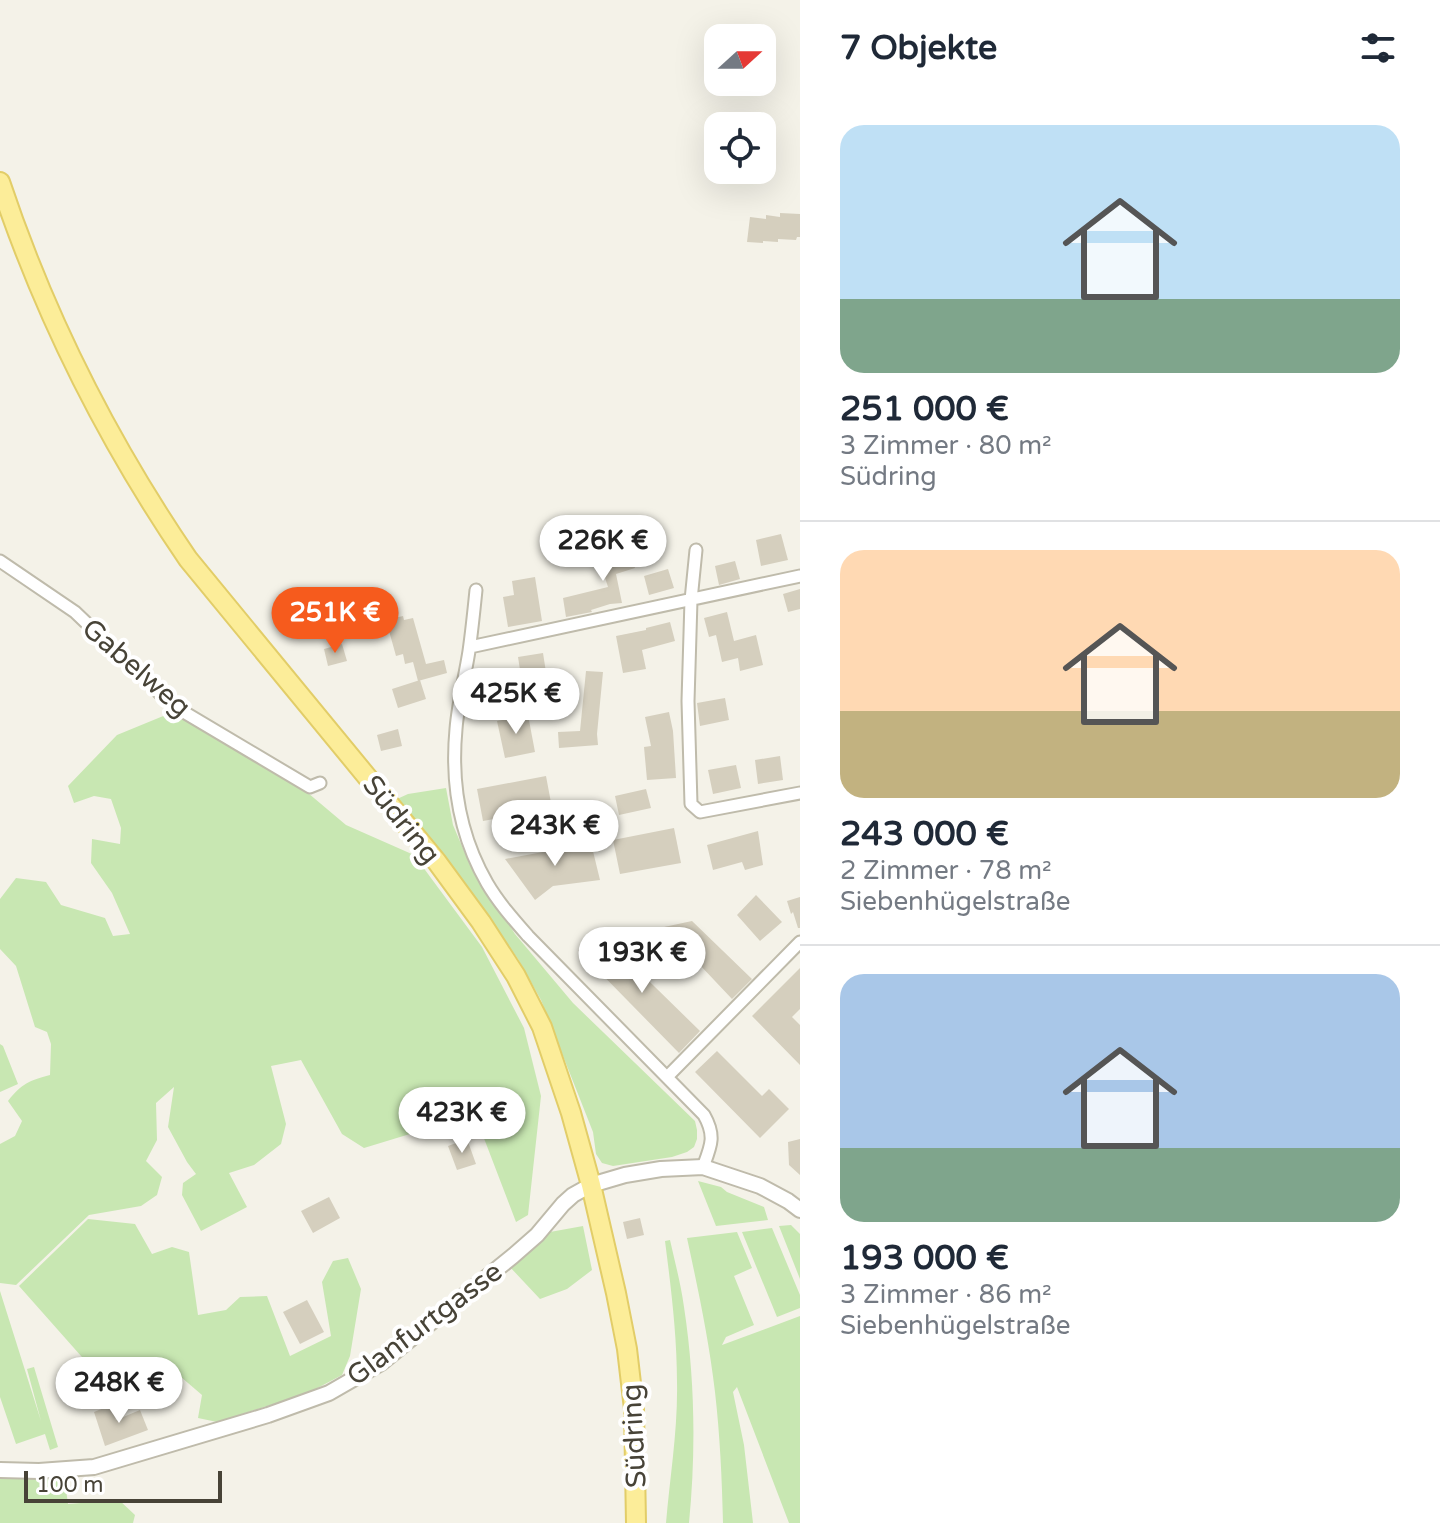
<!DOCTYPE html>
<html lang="de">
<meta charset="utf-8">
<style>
:root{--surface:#fff;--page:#f6f6f7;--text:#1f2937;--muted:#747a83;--line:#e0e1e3;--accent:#f65b1d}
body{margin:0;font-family:"Varela Round",sans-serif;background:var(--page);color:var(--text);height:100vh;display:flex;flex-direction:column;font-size:30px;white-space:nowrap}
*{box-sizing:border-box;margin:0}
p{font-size:26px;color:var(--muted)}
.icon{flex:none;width:44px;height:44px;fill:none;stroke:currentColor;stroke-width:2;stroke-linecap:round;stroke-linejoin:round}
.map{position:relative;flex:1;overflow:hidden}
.side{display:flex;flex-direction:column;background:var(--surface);width:640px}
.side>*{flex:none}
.needle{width:52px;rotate:69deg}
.tools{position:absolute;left:704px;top:24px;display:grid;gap:16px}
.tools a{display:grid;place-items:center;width:72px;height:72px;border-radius:16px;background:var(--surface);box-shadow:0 8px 32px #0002;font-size:40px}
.scale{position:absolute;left:24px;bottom:20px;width:198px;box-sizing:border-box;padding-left:8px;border:4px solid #474337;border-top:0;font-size:22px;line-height:28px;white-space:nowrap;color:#474337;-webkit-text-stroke:6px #fff;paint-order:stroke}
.price{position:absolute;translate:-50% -68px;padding:0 18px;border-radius:28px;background:#fff;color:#222;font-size:26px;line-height:52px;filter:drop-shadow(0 2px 4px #0008)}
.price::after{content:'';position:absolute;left:50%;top:48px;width:24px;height:18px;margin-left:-12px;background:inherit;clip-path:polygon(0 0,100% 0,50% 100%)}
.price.selected{background:var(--accent);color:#fff}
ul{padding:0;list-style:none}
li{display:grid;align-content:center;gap:16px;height:424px;padding:0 40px}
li+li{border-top:2px solid var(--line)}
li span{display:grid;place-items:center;height:248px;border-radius:24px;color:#555}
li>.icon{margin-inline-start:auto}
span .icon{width:144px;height:144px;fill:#fffc;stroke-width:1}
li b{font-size:34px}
h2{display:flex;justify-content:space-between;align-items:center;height:96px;padding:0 40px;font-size:34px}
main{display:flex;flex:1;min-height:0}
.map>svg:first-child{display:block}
.green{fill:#c8e7b2}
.building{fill:#d5cfbe}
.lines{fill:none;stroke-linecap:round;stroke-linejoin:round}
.minor-casing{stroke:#bfbbab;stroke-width:15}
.tertiary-casing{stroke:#bfbbab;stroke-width:18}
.primary-casing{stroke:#e2cd68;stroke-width:22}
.minor{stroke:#fff;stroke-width:11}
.tertiary{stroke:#fff;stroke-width:14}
.primary{stroke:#fced99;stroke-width:18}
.labels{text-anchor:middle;stroke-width:8;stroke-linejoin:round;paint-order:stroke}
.street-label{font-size:28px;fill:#474337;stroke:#fff}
</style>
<main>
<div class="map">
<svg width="800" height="1523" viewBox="0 0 800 1523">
<rect width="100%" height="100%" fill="#f4f2e8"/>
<path class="green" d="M 173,712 L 308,793 L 346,825 L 414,855 L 482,947 L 524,1028 L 541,1096 L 528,1215 L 516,1222 L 467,1094 L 444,1103 L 423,1130 L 364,1148 L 342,1134 L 301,1060 L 271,1066 L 286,1124 L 281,1144 L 254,1165 L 229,1173 L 247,1207 L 201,1231 L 182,1195 L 183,1183 L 196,1174 L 187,1162 L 168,1127 L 174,1087 L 156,1103 L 157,1140 L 146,1161 L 162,1177 L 157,1195 L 141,1206 L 89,1215 L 16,1285 L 0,1283 L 0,1144 L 15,1136 L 22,1121 L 8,1101 C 22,1083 29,1081 50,1075 L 51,1044 L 47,1032 L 35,1027 L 16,966 L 0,949 L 0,899 L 16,878 L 46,882 L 61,905 L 105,918 L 113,936 L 130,934 L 112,893 L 91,863 L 92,839 L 120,844 L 121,828 L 111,799 L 94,796 L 74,803 L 68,786 L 117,735 Z
M 446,788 L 453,825 L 470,865 L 515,934 L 573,1003 L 695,1121 L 697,1130 L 697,1139 L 694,1147 L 687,1152 L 672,1157 L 613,1166 L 602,1163 L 596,1154 L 593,1132 L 541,1000 L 518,959 L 450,863 L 397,799 L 408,794 Z
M 0,1044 L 3,1046 L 18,1084 L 0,1092 Z
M 698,1181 L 721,1187 L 727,1192 L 764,1207 L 768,1220 L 716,1226 Z
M 88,1219 L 135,1224 L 152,1254 L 172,1247 L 189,1252 L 198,1315 L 226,1310 L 240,1297 L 267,1296 L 290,1356 L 331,1336 L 322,1282 L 333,1261 L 348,1258 L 361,1289 L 350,1356 L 342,1375 L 308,1393 L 217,1422 L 198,1418 L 202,1395 L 174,1371 L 89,1365 L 19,1286 Z
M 791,1225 L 800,1234 L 800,1279 L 779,1226 Z
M 583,1226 L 592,1270 L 567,1289 L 540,1299 L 509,1266 L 550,1232 Z
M 772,1228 L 800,1295 L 800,1308 L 777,1317 L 742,1232 Z
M 737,1232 L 752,1268 L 734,1276 L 754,1325 L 726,1337 L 722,1345 L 800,1316 L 800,1523 L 789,1523 L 737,1387 L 733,1392 L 744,1445 L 753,1523 L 723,1523 C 722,1479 720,1436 715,1392 C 709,1340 698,1289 687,1238 Z
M 670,1240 C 675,1262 681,1285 684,1307 C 695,1379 696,1451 689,1523 L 666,1523 C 670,1476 678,1429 677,1382 C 677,1335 671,1288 665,1241 Z
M 0,1291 L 41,1421 L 27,1369 L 34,1367 L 58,1447 L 50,1450 L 45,1434 L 16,1444 L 0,1397 Z
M 64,1475 L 68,1504 L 119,1500 L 135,1515 L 133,1523 L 0,1523 L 0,1477 Z"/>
<path class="building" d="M 780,213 L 800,214 L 800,237 L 797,237 L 796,240 L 778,239 L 778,242 L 763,241 L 763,243 L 747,242 L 750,217 L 766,219 L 766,215 L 780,217 Z
M 781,534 L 788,560 L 761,566 L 756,540 Z
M 628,543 L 635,568 L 616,574 L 622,603 L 610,604 L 591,610 L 592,612 L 566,617 L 563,598 L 608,587 L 597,553 Z
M 735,561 L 740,579 L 719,585 L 715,566 Z
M 668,569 L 674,588 L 649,595 L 644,576 Z
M 535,577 L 542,621 L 508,627 L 503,597 L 514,595 L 512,581 Z
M 800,589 L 800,609 L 788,612 L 783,594 Z
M 727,612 L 734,641 L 756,635 L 763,665 L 740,671 L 738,658 L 722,662 L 716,635 L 709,637 L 704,618 Z
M 403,616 L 404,620 L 413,618 L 426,664 L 444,660 L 447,673 L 418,681 L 413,662 L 405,664 L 403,654 L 396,656 L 386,620 Z
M 670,622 L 675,641 L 642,650 L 646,669 L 623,673 L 616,636 L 646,630 L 646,628 Z
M 342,644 L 347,661 L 328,666 L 324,649 Z
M 543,653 L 548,685 L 523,689 L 518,657 Z
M 586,671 L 603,672 L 597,734 L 598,745 L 559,748 L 558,732 L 580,731 Z
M 420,680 L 426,699 L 398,708 L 392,689 Z
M 725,698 L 729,720 L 700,726 L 697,703 Z
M 669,712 L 673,731 L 676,778 L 647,780 L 644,747 L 651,746 L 645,717 Z
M 528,715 L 535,752 L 505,758 L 497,721 Z
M 398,729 L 402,746 L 381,751 L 377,735 Z
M 780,756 L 783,780 L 758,784 L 755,760 Z
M 736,765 L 741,788 L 713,794 L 708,770 Z
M 546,776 L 552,808 L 483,821 L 477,789 Z
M 646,789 L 651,808 L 619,815 L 615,796 Z
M 674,828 L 681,863 L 620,874 L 613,840 Z
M 758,831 L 763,865 L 745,870 L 742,862 L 713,870 L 707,845 Z
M 591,843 L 600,880 L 553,886 L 535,900 L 505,859 Z
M 756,895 L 782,922 L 760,941 L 737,915 Z
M 800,897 L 800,928 L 798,928 L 793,912 L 791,914 L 787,901 Z
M 692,921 L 752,979 L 732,999 L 664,927 Z
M 608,941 L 700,1031 L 679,1053 L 578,950 Z
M 800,968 L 800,1009 L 792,1017 L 800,1025 L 800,1065 L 752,1016 Z
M 717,1051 L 762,1096 L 769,1089 L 789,1109 L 760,1138 L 695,1072 Z
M 467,1139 L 476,1164 L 457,1170 L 448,1146 Z
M 800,1139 L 800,1175 L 789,1165 L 788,1142 Z
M 329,1197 L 340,1218 L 313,1233 L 301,1211 Z
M 640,1218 L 644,1235 L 627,1239 L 623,1222 Z
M 307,1300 L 324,1332 L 300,1344 L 283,1312 Z
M 128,1367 L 132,1379 L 108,1388 L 103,1376 Z
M 111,1405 L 116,1420 L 140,1410 L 148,1430 L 105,1446 L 94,1412 Z"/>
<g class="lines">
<g class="minor-casing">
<path id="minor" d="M 696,550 L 691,600 L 688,701 L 691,804 L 700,812 L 800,793
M 0,561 L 75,612 L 172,705 L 310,787 L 320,783
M 476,590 C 474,610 472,630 469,651 C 465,677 458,703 456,729 C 451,782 460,836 487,883 C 498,902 513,919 528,936 L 704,1115 C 716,1136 711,1146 703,1167
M 470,647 L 800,576
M 667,1077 L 800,942"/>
</g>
<g class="tertiary-casing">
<path id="tertiary" d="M 0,1470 L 39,1471 L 94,1467 L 268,1415 L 329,1393 L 381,1363 L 513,1256 L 537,1235 L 563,1204 L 573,1195 L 591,1185 L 625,1175 L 661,1169 L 703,1167 L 760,1186 L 788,1201 L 800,1210"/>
</g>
<g class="primary-casing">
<path id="primary" d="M 0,182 C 45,317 108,442 188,559 L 437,862 L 481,922 L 516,976 L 542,1027 L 571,1113 L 591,1185 L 616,1293 L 627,1349 L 634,1409 L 636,1523"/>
</g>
<use href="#minor" class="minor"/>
<use href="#tertiary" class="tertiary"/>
<use href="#primary" class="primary"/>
</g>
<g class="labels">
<g class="street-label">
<text transform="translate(137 667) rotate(41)" y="10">Gabelweg</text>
<text transform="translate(402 819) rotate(51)" y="10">Südring</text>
<text transform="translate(424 1323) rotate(-37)" y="10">Glanfurtgasse</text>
<text transform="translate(633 1436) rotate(-93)" y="10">Südring</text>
</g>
</g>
</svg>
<div class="tools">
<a><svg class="needle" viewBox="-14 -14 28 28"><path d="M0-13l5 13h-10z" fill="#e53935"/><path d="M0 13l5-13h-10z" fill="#747a83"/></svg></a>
<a><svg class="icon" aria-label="locate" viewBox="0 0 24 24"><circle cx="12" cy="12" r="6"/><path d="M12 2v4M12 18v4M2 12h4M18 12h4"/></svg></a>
</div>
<div class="scale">100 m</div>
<b class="price" style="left:603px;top:583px">226K €</b>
<b class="price selected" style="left:335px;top:655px">251K €</b>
<b class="price" style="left:516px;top:736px">425K €</b>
<b class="price" style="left:555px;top:868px">243K €</b>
<b class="price" style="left:642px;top:995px">193K €</b>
<b class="price" style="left:462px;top:1155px">423K €</b>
<b class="price" style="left:119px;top:1425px">248K €</b>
</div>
<section class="side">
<h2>7 Objekte<svg class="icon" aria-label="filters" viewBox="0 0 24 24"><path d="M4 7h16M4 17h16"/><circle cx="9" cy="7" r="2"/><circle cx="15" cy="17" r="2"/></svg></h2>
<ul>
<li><span style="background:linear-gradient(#bfe0f5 70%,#7fa58c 0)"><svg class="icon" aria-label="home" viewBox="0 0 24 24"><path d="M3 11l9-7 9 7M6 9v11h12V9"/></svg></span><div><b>251 000 €</b><p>3 Zimmer · 80 m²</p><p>Südring</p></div></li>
<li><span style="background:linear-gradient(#ffd9b3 65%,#c2b280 0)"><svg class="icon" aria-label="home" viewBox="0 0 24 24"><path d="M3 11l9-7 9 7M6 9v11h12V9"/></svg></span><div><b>243 000 €</b><p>2 Zimmer · 78 m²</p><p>Siebenhügelstraße</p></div></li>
<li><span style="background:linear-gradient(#a9c7e8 70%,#7fa58c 0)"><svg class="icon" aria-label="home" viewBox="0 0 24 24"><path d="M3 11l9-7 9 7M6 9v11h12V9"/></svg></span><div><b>193 000 €</b><p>3 Zimmer · 86 m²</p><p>Siebenhügelstraße</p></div></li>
</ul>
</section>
</main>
